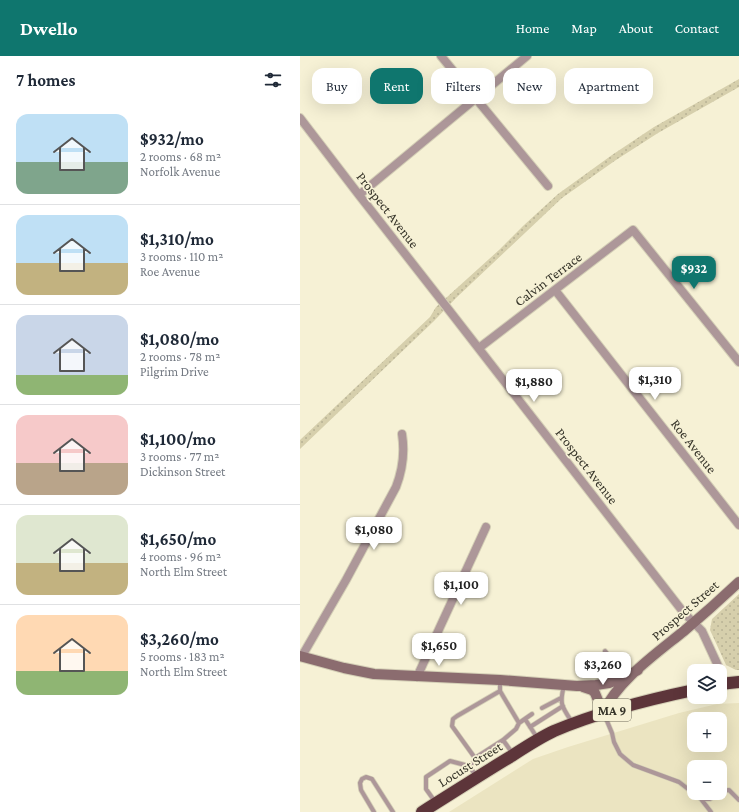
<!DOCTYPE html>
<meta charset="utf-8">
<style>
:root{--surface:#fff;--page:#f6f6f7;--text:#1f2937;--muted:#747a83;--line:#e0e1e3;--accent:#0f766e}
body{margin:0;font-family:"Crimson Pro",serif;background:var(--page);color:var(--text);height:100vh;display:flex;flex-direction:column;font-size:15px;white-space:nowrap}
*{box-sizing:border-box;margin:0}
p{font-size:13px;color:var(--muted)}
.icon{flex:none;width:22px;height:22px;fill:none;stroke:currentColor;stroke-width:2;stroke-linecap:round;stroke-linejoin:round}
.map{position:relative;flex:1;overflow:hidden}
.panel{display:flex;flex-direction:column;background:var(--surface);width:300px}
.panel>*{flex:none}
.guide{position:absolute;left:12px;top:12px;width:367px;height:36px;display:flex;gap:8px}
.buttons{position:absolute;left:387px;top:608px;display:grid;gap:8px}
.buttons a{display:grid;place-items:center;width:40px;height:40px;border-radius:8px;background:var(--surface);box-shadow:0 4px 16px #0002;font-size:20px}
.price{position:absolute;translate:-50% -34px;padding:0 9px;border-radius:8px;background:#fff;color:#222;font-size:13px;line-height:26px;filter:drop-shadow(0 1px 2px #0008)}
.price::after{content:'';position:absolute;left:50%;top:24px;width:12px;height:9px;margin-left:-6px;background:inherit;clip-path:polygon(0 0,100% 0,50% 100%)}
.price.current{background:var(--accent);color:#fff}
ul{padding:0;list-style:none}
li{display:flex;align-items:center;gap:12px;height:100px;padding:0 16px}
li+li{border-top:1px solid var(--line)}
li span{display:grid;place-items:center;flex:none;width:112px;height:80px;border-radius:12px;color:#555}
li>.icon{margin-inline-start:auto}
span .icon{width:48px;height:48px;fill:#fffc;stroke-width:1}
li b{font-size:17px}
h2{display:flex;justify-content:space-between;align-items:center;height:48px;padding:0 16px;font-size:17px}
.chip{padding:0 14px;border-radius:12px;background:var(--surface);box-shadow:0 4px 16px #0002;font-size:14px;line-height:36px}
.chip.current{background:var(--accent);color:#fff}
header{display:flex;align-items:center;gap:24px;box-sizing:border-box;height:56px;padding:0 20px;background:var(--accent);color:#fff}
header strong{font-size:19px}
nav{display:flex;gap:22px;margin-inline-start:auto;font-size:14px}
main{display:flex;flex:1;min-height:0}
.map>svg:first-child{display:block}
.built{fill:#ebe4c1;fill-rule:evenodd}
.grass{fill:url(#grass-dots)}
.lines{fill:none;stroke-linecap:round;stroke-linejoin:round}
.lane-casing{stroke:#d4cfb6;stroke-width:5.5}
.street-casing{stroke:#d4cfb6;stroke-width:10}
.secondary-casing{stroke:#d4cfb6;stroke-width:12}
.highway-casing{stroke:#d4cfb6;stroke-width:14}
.lane{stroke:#ad9799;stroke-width:4}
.street{stroke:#ad9799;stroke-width:8}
.secondary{stroke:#8b6c6f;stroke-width:10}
.highway{stroke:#5d353a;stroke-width:12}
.labels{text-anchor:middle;stroke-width:3.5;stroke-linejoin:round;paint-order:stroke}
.shield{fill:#f6f1d5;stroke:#706d5d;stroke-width:1}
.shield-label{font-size:13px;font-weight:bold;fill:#37352a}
.street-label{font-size:14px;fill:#37352a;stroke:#f6f1d5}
</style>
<header>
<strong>Dwello</strong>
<nav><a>Home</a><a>Map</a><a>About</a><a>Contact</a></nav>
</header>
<main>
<section class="panel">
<h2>7 homes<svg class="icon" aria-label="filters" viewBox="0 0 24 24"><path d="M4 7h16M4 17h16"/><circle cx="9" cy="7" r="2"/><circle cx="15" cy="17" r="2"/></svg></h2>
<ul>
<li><span style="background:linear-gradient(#bfe0f5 60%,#7fa58c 0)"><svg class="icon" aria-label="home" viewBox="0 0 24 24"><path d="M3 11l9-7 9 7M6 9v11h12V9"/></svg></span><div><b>$932/mo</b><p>2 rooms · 68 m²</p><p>Norfolk Avenue</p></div></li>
<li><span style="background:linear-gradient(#bfe0f5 60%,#c2b280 0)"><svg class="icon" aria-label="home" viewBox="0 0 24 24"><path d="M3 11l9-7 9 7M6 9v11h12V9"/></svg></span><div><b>$1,310/mo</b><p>3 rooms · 110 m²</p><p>Roe Avenue</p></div></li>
<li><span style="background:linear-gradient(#c9d6e8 75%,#8fb573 0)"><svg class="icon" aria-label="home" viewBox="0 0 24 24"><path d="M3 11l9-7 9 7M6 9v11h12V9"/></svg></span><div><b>$1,080/mo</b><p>2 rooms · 78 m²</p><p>Pilgrim Drive</p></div></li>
<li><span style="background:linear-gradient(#f6c9c9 60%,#b9a48a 0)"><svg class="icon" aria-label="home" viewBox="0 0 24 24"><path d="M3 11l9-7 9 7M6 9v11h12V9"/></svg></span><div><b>$1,100/mo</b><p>3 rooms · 77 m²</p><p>Dickinson Street</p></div></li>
<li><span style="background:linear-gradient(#dfe7d0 60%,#c2b280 0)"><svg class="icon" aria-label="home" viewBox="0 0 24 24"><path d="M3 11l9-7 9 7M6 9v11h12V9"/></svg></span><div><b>$1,650/mo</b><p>4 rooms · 96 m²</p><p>North Elm Street</p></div></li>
<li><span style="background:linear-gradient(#ffd9b3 70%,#8fb573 0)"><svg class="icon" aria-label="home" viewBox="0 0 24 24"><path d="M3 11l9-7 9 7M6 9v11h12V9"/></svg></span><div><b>$3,260/mo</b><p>5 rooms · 183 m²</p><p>North Elm Street</p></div></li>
</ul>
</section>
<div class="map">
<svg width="439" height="756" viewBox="0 0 439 756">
<defs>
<pattern id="grass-dots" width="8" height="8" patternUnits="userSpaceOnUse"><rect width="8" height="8" fill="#d6cfac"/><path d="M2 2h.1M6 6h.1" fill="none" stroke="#b8b294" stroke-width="1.8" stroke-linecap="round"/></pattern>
</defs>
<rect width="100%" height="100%" fill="#f6f1d5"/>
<path class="built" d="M 439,647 L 439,756 L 149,756 L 233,703 L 268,691 L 379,657 L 417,648 ZM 394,663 L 420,663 L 420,689 L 394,689 ZM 394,711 L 420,711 L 420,737 L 394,737 Z"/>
<path class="grass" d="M 439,23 L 439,31 L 358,77 L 316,104 L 262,142 L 156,242 L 134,265 L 0,393 L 0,384 L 130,261 L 136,251 L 199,194 L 223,170 L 258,138 L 312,99 L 354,71 Z
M 439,538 L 439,614 L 436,614 L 426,609 L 410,574 L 412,563 Z"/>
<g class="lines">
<g class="lane-casing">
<path id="lane" d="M 305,595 L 325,621
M 264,630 C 259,648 262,651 272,666
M 200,635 L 219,667
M 242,652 L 261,642
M 304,658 L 312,677 L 314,686 L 320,698 L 333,709 L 379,726 L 401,743 L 411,756
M 225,663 L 238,683
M 230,671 L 263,650
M 203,684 L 213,698
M 175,702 L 152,670 L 153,663 L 157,660 L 200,635 L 200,625
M 169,710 L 174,706 L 175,702 L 203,684 L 216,673 L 219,667 L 232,658
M 420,735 L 429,734 L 439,744
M 401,743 L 410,743 L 418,737
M 136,747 L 126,733 L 126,721 L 150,705 L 169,710 L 177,721
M 74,756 L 61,734 L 60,727 L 62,723 L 66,721 L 72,723 L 93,756"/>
</g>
<g class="street-casing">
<path id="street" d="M 141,0 L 248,130
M 0,62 L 59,139 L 145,249 L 384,557 L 402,575 L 420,614 L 422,628
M 59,139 L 227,0
M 255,234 L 439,469
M 179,292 L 333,174 L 439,306
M 2,600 L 46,524 L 96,431 C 103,413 105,397 102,378
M 117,621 L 186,471"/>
</g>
<g class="secondary-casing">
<path id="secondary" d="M 0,600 L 44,612 L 74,618 L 200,624 L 277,630 L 296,629 L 309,627 L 325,621 L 338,614
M 283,631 L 292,634 L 295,637 L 303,657
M 303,657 C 317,625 357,597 384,575 C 403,559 421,543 439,526"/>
</g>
<g class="highway-casing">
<path id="highway" d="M 420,628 L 439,626
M 122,756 C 151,738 180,719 210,701 C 224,692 239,682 254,675 C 299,656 346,644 394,634"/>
</g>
<use href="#lane" class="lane"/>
<use href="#street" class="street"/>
<use href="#secondary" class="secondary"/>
<use href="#highway" class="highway"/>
</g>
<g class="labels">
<rect class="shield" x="293" y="643" width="38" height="22" rx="3"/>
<g class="shield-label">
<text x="312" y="659">MA 9</text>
</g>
<g class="street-label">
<text transform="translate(88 154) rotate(52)" y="5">Prospect Avenue</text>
<text transform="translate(248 223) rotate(-37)" y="5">Calvin Terrace</text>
<text transform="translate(394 390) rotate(52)" y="5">Roe Avenue</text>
<text transform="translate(287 410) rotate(52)" y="5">Prospect Avenue</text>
<text transform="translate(385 554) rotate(-41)" y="5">Prospect Street</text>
<text transform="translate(170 708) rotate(-32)" y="5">Locust Street</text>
</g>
</g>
</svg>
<div class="buttons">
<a><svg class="icon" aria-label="layers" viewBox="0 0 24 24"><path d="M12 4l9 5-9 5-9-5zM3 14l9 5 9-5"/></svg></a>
<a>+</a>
<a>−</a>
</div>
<b class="price current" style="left:394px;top:234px">$932</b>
<b class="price" style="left:355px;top:345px">$1,310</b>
<b class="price" style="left:234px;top:347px">$1,880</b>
<b class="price" style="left:74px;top:495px">$1,080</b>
<b class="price" style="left:161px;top:550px">$1,100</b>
<b class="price" style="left:139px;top:611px">$1,650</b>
<b class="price" style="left:303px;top:630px">$3,260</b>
<div class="guide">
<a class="chip">Buy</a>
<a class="chip current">Rent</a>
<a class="chip">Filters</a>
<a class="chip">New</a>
<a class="chip">Apartment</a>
</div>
</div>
</main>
